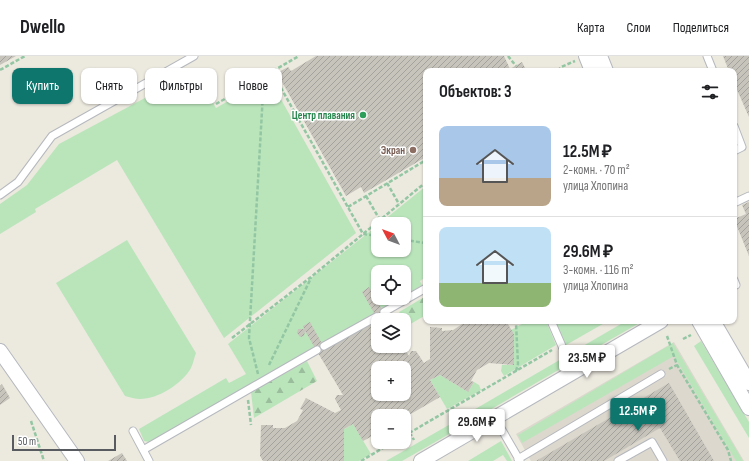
<!DOCTYPE html>
<html lang="ru">
<meta charset="utf-8">
<style>
:root{--surface:#fff;--page:#f6f6f6;--text:#202124;--muted:#757577;--line:#e0e0e0;--accent:#0f766e}
body{margin:0;font-family:"Sofia Sans Condensed",sans-serif;background:var(--page);color:var(--text);height:100vh;display:flex;flex-direction:column;font-size:15px;white-space:nowrap}
*{box-sizing:border-box;margin:0}
p{font-size:13px;color:var(--muted)}
.icon{flex:none;width:22px;height:22px;fill:none;stroke:currentColor;stroke-width:2;stroke-linecap:round;stroke-linejoin:round}
.map{position:relative;flex:1;overflow:hidden}
.panel{position:absolute;left:423px;top:12px;width:314px;height:256px;display:flex;flex-direction:column;background:var(--surface);border-radius:8px;box-shadow:0 1px 3px #0004}
.panel>*{flex:none}
.hud{position:absolute;left:12px;top:12px;width:351px;height:36px;display:flex;gap:8px}
.needle{width:26px;rotate:311deg}
.tools{position:absolute;left:371px;top:161px;display:grid;gap:8px}
.tools a{display:grid;place-items:center;width:40px;height:40px;border-radius:8px;background:var(--surface);box-shadow:0 1px 3px #0004;font-size:20px}
.scale{position:absolute;left:12px;bottom:10px;width:104px;box-sizing:border-box;padding-left:4px;border:2px solid #585c61;border-top:0;font-size:11px;line-height:14px;white-space:nowrap;color:#585c61;-webkit-text-stroke:3px #fff;paint-order:stroke}
.price{position:absolute;translate:-50% -34px;padding:0 9px;border-radius:4px;background:#fff;color:#222;font-size:13px;line-height:26px;filter:drop-shadow(0 1px 2px #0008)}
.price::after{content:'';position:absolute;left:50%;top:24px;width:12px;height:9px;margin-left:-6px;background:inherit;clip-path:polygon(0 0,100% 0,50% 100%)}
.price.selected{background:var(--accent);color:#fff}
ul{padding:0;list-style:none}
li{display:flex;align-items:center;gap:12px;height:100px;padding:0 16px}
li+li{border-top:1px solid var(--line)}
li span{display:grid;place-items:center;flex:none;width:112px;height:80px;border-radius:8px;color:#555}
li>.icon{margin-inline-start:auto}
span .icon{width:48px;height:48px;fill:#fffc;stroke-width:1}
li b{font-size:17px}
h2{display:flex;justify-content:space-between;align-items:center;height:48px;padding:0 16px;font-size:17px}
.chip{padding:0 14px;border-radius:8px;background:var(--surface);box-shadow:0 1px 3px #0004;font-size:14px;line-height:36px}
.chip.selected{background:var(--accent);color:#fff}
header{display:flex;align-items:center;gap:24px;box-sizing:border-box;height:56px;padding:0 20px;background:var(--surface);border-bottom:1px solid var(--line)}
header strong{font-size:19px}
nav{display:flex;gap:22px;margin-inline-start:auto;font-size:14px}
.map>svg:first-child{display:block}
.education{fill:#dcd8ce}
.green{fill:#bae5bb}
.forest{fill:url(#forest-firs)}
.building{fill:url(#building-hatch);fill-rule:evenodd}
.lines{fill:none;stroke-linecap:round;stroke-linejoin:round}
.service-casing{stroke:#b5b8bd;stroke-width:9}
.minor-casing{stroke:#b5b8bd;stroke-width:16}
.path{stroke:#93c6a2;stroke-width:2.5;stroke-dasharray:4 2;stroke-linecap:butt}
.service{stroke:#fff;stroke-width:7}
.minor{stroke:#fff;stroke-width:14}
.leisure-dot{fill:#2e9e5b;stroke:#fff;stroke-width:1.5}
.education-dot{fill:#8d6e63;stroke:#fff;stroke-width:1.5}
.labels{text-anchor:middle;stroke-width:3;stroke-linejoin:round;paint-order:stroke}
.leisure-label{font-size:11px;font-weight:bold;fill:#27864d;stroke:#fff;text-anchor:end}
.education-label{font-size:11px;font-weight:bold;fill:#785e54;stroke:#fff;text-anchor:end}
</style>
<header>
<strong>Dwello</strong>
<nav><a>Карта</a><a>Слои</a><a>Поделиться</a></nav>
</header>
<div class="map">
<svg width="749" height="405" viewBox="0 0 749 405">
<defs>
<pattern id="forest-firs" width="22" height="20" patternUnits="userSpaceOnUse"><rect width="22" height="20" fill="#bae5bb"/><path d="M5 1l3.5 6h-7zM16 11l3.5 6h-7z" fill="#9abd9b"/></pattern>
<pattern id="building-hatch" width="6" height="6" patternUnits="userSpaceOnUse"><rect width="6" height="6" fill="#c7c4bc"/><path d="M-1 1l2-2M0 6l6-6M5 7l2-2" fill="none" stroke="#a4a29c"/></pattern>
</defs>
<rect width="100%" height="100%" fill="#ece9df"/>
<path class="education" d="M 674,286 L 744,405 L 531,405 L 516,378 Z"/>
<path class="green" d="M 186,20 C 203,22 208,38 216,52 L 269,22 L 356,177 L 224,282 L 117,104 L 35,153 L 36,156 L 0,178 L 0,148 L 27,129 L 59,88 Z
M 426,130 L 426,221 L 420,225 L 422,229 L 404,240 L 404,216 L 378,216 L 378,242 L 400,242 L 155,385 L 149,386 L 144,385 L 139,373 L 226,322 L 229,327 L 246,318 L 228,288 L 378,169 L 378,194 L 404,194 L 404,168 L 379,168 Z
M 127,184 L 196,297 C 194,302 193,308 191,312 C 182,328 158,343 140,343 C 135,343 130,341 125,340 L 56,227 Z
M 527,265 L 546,265 L 556,289 L 504,320 L 501,315 L 502,309 L 514,309 L 514,278 L 511,274 Z
M 555,265 L 608,265 L 566,289 Z
M 626,265 L 643,265 L 575,304 L 571,297 Z
M 701,285 L 749,366 L 749,382 L 694,290 Z
M 673,287 L 743,405 L 736,405 L 674,300 L 522,387 L 518,379 Z
M 563,302 L 567,309 L 469,366 L 465,359 Z
M 440,319 L 468,336 L 474,326 L 479,329 L 481,334 L 447,353 L 430,324 Z
M 454,366 L 458,373 L 402,405 L 386,405 Z
M 353,368 L 371,398 L 359,405 L 344,405 L 344,373 Z
M 501,385 L 512,405 L 507,405 L 503,399 L 493,405 L 468,405 Z"/>
<path class="forest" d="M 426,240 L 426,259 L 407,270 L 399,256 Z
M 307,305 L 317,325 L 254,362 L 251,336 Z"/>
<path class="building" d="M 0,0 L 16,0 L 0,9 Z
M 316,0 L 504,0 L 510,13 L 522,6 L 526,14 L 426,15 L 426,101 L 364,137 L 361,131 L 346,140 L 277,17 L 288,11 L 291,15 Z
M 723,0 L 749,0 L 749,61 L 734,27 L 734,15 L 729,15 Z
M 749,146 L 749,200 L 734,163 L 746,158 L 742,149 Z
M 374,228 L 378,229 L 378,236 L 372,236 L 388,264 L 378,264 L 378,290 L 403,290 L 409,300 L 411,295 L 416,295 L 424,307 L 430,303 L 430,271 L 442,272 L 442,275 L 453,274 L 467,265 L 506,265 L 514,278 L 514,309 L 489,307 L 477,314 L 471,325 L 474,326 L 468,336 L 440,319 L 430,324 L 440,341 L 404,362 L 404,360 L 378,360 L 378,377 L 363,385 L 353,368 L 344,373 L 344,405 L 263,405 L 260,400 L 261,369 L 273,369 L 273,372 L 285,372 L 297,365 L 303,354 L 300,353 L 306,342 L 335,357 L 341,354 L 335,343 L 337,339 L 343,339 L 305,275 L 304,280 L 300,281 L 297,277 L 298,273 L 304,273 L 303,270 L 310,266 L 325,293 L 377,262 L 362,236 L 369,231 L 371,234 ZM 378,312 L 404,312 L 404,338 L 378,338 Z
M 669,327 L 714,405 L 680,405 L 660,372 L 604,405 L 536,405 Z
M 2,328 L 10,342 L 0,349 L 0,330 Z
M 122,397 L 127,405 L 108,405 Z"/>
<g class="lines">
<g class="service-casing">
<path id="service" d="M 707,0 L 713,15
M 734,70 L 742,91 L 734,95
M 0,139 L 18,126 L 52,80 L 194,0
M 734,147 L 749,140
M 734,224 L 736,229
M 384,256 L 426,232
M 551,265 L 565,297 L 575,315
M 324,290 L 376,261
M 495,362 L 520,405
M 133,375 L 149,405
M 143,394 L 317,294
M 518,403 L 661,318
M 618,405 L 652,386 L 663,405"/>
</g>
<g class="minor-casing">
<path id="minor" d="M 586,0 L 592,15
M 600,0 L 606,15
M 699,265 L 749,352
M 713,265 L 749,327
M 0,295 L 77,405
M 421,405 L 661,265"/>
</g>
<path class="path" d="M 508,0 L 516,10
M 0,14 L 25,0
M 558,15 L 561,11 L 575,5
M 272,16 L 363,178 L 378,180
M 216,48 L 299,0
M 387,127 L 399,148
M 366,140 L 380,164
M 348,151 L 426,104
M 404,184 L 426,187
M 667,280 L 677,309 L 728,394 L 731,405
M 232,282 L 311,221 L 426,126
M 683,283 L 691,279
M 269,309 L 311,222
M 669,313 L 677,309
M 516,315 L 518,308 L 516,267
M 258,318 L 249,282 L 264,20
M 248,344 L 251,369
M 460,358 L 465,366
M 31,365 L 44,405
M 404,366 L 414,384
M 404,380 L 552,294
M 361,405 L 393,386"/>
<use href="#service" class="service"/>
<use href="#minor" class="minor"/>
</g>
<circle class="leisure-dot" cx="363" cy="59" r="4"/>
<circle class="education-dot" cx="413" cy="94" r="4"/>
<g class="labels">
<g class="leisure-label">
<text x="355" y="63">Центр плавания</text>
</g>
<g class="education-label">
<text x="405" y="98">Экран</text>
</g>
</g>
</svg>
<div class="tools">
<a><svg class="needle" viewBox="-14 -14 28 28"><path d="M0-13l5 13h-10z" fill="#e53935"/><path d="M0 13l5-13h-10z" fill="#757577"/></svg></a>
<a><svg class="icon" aria-label="locate" viewBox="0 0 24 24"><circle cx="12" cy="12" r="6"/><path d="M12 2v4M12 18v4M2 12h4M18 12h4"/></svg></a>
<a><svg class="icon" aria-label="layers" viewBox="0 0 24 24"><path d="M12 4l9 5-9 5-9-5zM3 14l9 5 9-5"/></svg></a>
<a>+</a>
<a>−</a>
</div>
<div class="scale">50 m</div>
<b class="price" style="left:587px;top:323px">23.5M ₽</b>
<b class="price selected" style="left:638px;top:376px">12.5M ₽</b>
<b class="price" style="left:477px;top:387px">29.6M ₽</b>
<div class="hud">
<a class="chip selected">Купить</a>
<a class="chip">Снять</a>
<a class="chip">Фильтры</a>
<a class="chip">Новое</a>
</div>
<section class="panel">
<h2>Объектов: 3<svg class="icon" aria-label="filters" viewBox="0 0 24 24"><path d="M4 7h16M4 17h16"/><circle cx="9" cy="7" r="2"/><circle cx="15" cy="17" r="2"/></svg></h2>
<ul>
<li><span style="background:linear-gradient(#a9c7e8 65%,#b9a48a 0)"><svg class="icon" aria-label="home" viewBox="0 0 24 24"><path d="M3 11l9-7 9 7M6 9v11h12V9"/></svg></span><div><b>12.5M ₽</b><p>2-комн. · 70 m²</p><p>улица Хлопина</p></div></li>
<li><span style="background:linear-gradient(#bfe0f5 70%,#8fb573 0)"><svg class="icon" aria-label="home" viewBox="0 0 24 24"><path d="M3 11l9-7 9 7M6 9v11h12V9"/></svg></span><div><b>29.6M ₽</b><p>3-комн. · 116 m²</p><p>улица Хлопина</p></div></li>
</ul>
</section>
</div>
